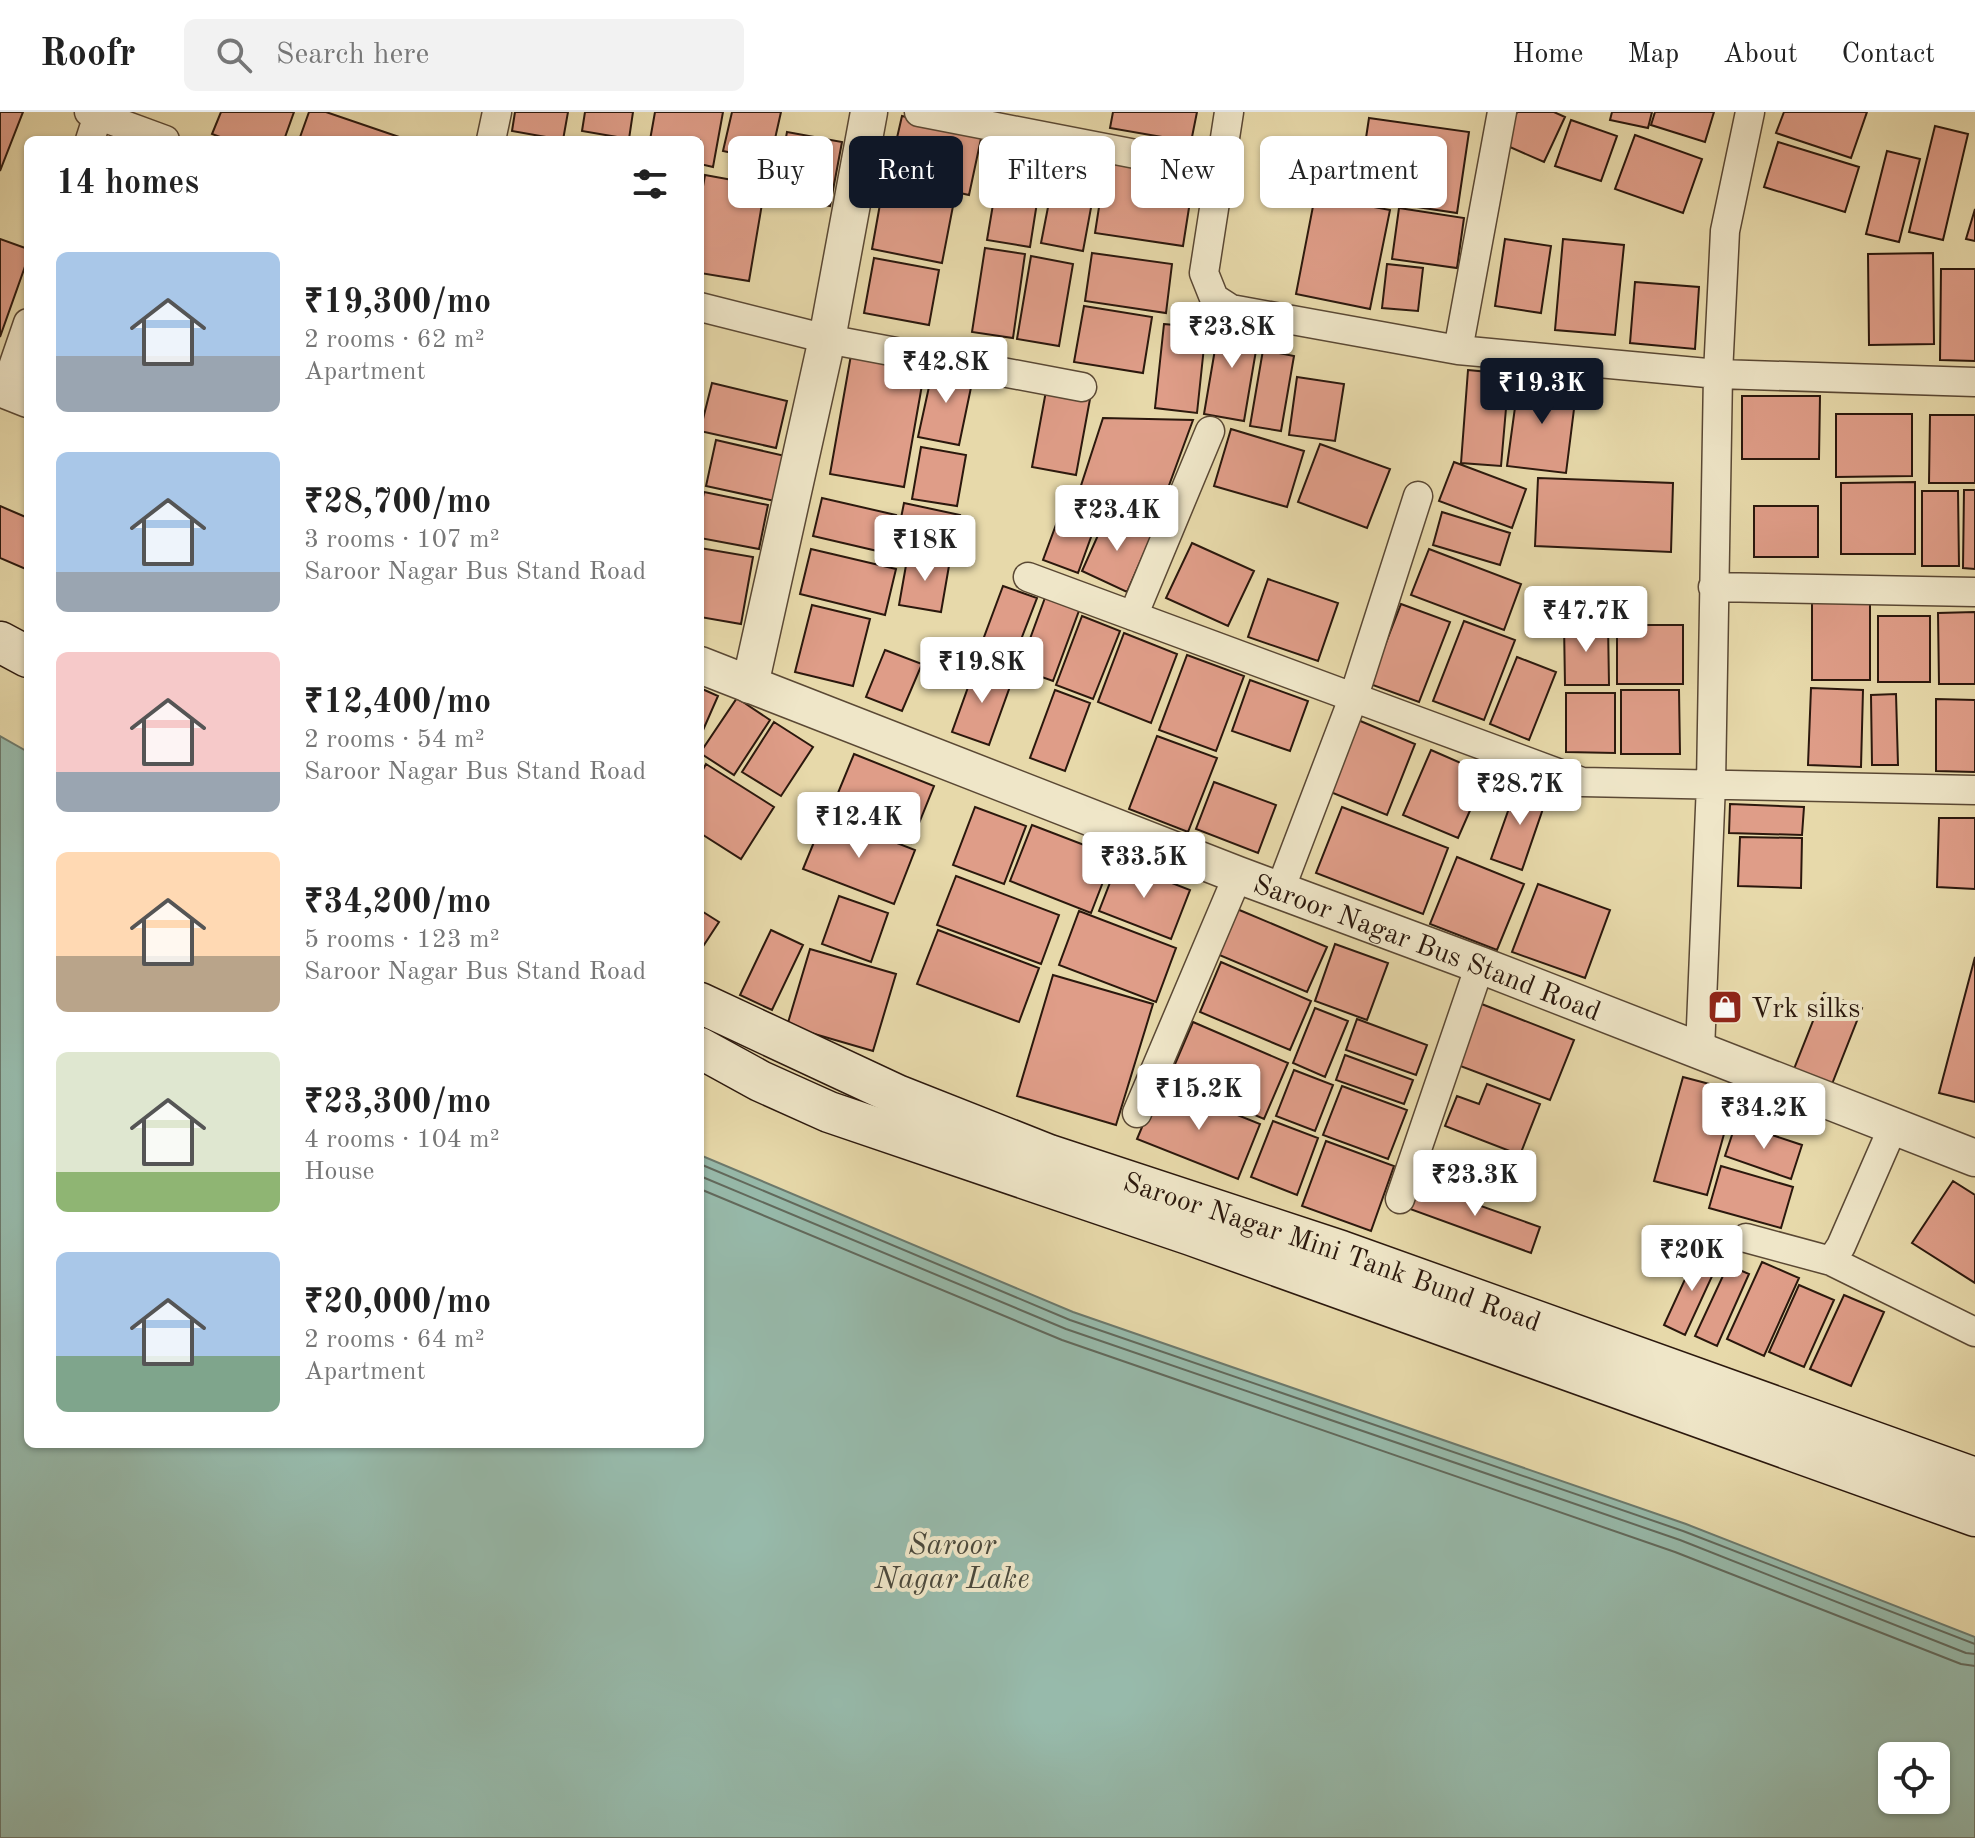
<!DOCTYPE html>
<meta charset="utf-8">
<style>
:root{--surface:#fff;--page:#f2f2f2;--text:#222;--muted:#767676;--line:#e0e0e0;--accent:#111827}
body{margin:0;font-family:"Old Standard TT",serif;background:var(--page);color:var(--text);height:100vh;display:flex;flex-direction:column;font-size:30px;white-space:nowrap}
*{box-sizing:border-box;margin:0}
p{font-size:26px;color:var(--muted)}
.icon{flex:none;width:44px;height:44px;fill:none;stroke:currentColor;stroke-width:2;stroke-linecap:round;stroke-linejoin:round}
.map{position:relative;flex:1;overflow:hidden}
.panel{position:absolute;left:24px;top:24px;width:680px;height:1312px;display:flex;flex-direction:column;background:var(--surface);border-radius:12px;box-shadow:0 2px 6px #0004}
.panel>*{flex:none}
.banner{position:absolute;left:728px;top:24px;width:760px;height:72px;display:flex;gap:16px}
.fabs{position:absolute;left:1878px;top:1630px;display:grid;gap:16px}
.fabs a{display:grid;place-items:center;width:72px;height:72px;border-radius:12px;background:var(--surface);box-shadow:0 2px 6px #0004;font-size:40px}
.price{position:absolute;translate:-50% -68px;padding:0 18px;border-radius:8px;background:#fff;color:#222;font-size:26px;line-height:52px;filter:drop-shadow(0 2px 4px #0008)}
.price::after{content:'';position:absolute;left:50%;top:48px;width:24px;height:18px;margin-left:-12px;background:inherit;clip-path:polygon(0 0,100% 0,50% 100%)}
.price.selected{background:var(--accent);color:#fff}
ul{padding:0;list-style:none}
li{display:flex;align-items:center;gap:24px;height:200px;padding:0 32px}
li span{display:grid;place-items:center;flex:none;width:224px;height:160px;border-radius:12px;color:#555}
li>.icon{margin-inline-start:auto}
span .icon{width:96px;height:96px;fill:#fffc;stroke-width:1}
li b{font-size:34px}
h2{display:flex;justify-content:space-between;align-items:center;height:96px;padding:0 32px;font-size:34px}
.tag{padding:0 28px;border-radius:12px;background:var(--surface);box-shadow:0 2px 6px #0004;font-size:28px;line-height:72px}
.tag.selected{background:var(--accent);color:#fff}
header{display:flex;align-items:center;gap:48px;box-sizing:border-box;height:112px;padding:0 40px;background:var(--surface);border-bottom:2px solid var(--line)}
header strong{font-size:38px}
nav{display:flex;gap:44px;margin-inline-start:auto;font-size:28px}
.search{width:560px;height:72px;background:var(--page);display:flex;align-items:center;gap:20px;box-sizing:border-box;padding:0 28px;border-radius:12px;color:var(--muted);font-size:30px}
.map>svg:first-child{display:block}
.water{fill:#97baab;stroke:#6c796c;stroke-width:2;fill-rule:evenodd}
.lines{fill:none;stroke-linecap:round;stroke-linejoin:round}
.shore{stroke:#61695c;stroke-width:2}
.building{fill:#df9d88;stroke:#2b180d;stroke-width:2}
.minor-casing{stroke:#5a4834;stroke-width:31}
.tertiary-casing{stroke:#5a4834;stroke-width:39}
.secondary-casing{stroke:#2b180d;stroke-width:43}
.minor{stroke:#efe6c8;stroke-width:28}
.tertiary{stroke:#efe6c8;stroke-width:36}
.secondary{stroke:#efe6c8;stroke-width:40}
.labels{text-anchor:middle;stroke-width:8;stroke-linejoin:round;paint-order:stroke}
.street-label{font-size:28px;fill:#2b180d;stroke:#efe6c8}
.poi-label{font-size:28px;fill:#2b180d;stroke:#efe6c8;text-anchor:start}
.water-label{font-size:30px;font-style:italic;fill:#4b493c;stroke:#efe6c8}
</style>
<header>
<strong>Roofr</strong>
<div class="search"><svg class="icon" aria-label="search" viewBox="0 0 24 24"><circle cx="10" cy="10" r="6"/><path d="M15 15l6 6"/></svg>Search here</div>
<nav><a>Home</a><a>Map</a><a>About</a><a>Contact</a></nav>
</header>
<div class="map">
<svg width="1975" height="1726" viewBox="0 0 1975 1726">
<rect width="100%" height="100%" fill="#e7d9aa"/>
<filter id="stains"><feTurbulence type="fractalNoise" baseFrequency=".0025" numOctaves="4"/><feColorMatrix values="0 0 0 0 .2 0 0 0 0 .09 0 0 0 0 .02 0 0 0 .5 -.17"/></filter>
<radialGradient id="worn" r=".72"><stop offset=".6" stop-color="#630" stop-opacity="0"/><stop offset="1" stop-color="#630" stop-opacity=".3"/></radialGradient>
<path class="water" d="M 0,624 L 28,640 L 28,1332 L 700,1332 L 700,1043 L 1073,1200 L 1686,1412 L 1975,1525 L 1975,1726 L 0,1726 ZM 1892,1644 L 1936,1644 L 1936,1688 L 1892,1688 Z"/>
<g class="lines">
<path class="shore" d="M 700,1052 L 1070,1208 L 1683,1419 L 1975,1532
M 700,1064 L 1066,1217 L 1680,1428 L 1966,1541 L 1975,1542
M 700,1077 L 1062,1228 L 1675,1440 L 1961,1552 L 1975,1554"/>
</g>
<path class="building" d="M 0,0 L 23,0 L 0,59 Z
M 221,0 L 294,0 L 284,28 L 228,28 L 212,22 Z
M 309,0 L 326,0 L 408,28 L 299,28 Z
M 515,0 L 568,0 L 563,28 L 512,19 Z
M 585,0 L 633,0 L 629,27 L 582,19 Z
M 655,0 L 723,0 L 713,55 L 700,52 L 700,28 L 650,28 Z
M 732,0 L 781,0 L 770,49 L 723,39 Z
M 1113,0 L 1197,0 L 1191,30 L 1110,16 Z
M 1517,0 L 1554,0 L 1565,5 L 1544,50 L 1503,32 Z
M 1612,0 L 1652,0 L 1648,16 L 1610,8 Z
M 1655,0 L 1714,0 L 1705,30 L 1651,13 Z
M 1784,0 L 1867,0 L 1851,46 L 1776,21 Z
M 902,4 L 982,22 L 969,83 L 888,65 Z
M 1369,6 L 1469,20 L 1457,101 L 1357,86 Z
M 1571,8 L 1617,24 L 1601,69 L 1555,54 Z
M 1935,14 L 1968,22 L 1943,128 L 1909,120 Z
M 787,20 L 842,30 L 830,94 L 775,84 Z
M 1635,23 L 1702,47 L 1683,101 L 1615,77 Z
M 1778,30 L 1859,55 L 1845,100 L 1764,75 Z
M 1002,39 L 1044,46 L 1030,135 L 987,128 Z
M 1059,39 L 1100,47 L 1083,139 L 1041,131 Z
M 1887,39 L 1920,47 L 1899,130 L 1866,122 Z
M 1106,50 L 1194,64 L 1183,134 L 1095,121 Z
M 705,63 L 765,74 L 749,169 L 700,161 L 700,91 Z
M 882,81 L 953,94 L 942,151 L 872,137 Z
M 1315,84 L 1390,98 L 1370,197 L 1296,182 Z
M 1399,96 L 1464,106 L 1457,156 L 1392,147 Z
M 1975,97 L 1975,129 L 1966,127 Z
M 0,127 L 28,137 L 28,146 L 0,225 Z
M 1505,127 L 1551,134 L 1541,201 L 1495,194 Z
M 1563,127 L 1624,133 L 1615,223 L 1555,218 Z
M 985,136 L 1025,142 L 1013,226 L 972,220 Z
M 1092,141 L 1172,152 L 1166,201 L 1085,189 Z
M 1933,141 L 1934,232 L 1869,233 L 1868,142 Z
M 1031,144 L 1073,152 L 1059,234 L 1017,227 Z
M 874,146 L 939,158 L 929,213 L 864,201 Z
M 1387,152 L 1423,156 L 1418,199 L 1382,196 Z
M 1941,157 L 1975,157 L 1975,249 L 1940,248 Z
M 1635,170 L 1699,175 L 1695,237 L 1630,231 Z
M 1084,194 L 1152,205 L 1143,261 L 1074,250 Z
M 1220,208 L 1260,215 L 1244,309 L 1204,302 Z
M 1164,212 L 1206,216 L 1197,301 L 1155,296 Z
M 1263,238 L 1294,244 L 1281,319 L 1250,314 Z
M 851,243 L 925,256 L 904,375 L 830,362 Z
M 934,252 L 974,261 L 959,333 L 918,325 Z
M 1468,258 L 1509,262 L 1501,354 L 1461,351 Z
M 1297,265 L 1344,272 L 1335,329 L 1289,323 Z
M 1519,266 L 1577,273 L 1566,361 L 1507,354 Z
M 712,271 L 787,289 L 776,336 L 700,319 Z
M 1046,279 L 1090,287 L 1076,363 L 1032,355 Z
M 1742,284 L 1820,284 L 1819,347 L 1742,347 Z
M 1836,302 L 1912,302 L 1912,364 L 1836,365 Z
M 1930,303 L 1975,303 L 1975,371 L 1929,371 Z
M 1103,306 L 1193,308 L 1153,417 L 1076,389 Z
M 1231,317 L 1304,339 L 1287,395 L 1214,374 Z
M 716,328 L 785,344 L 775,389 L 706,374 Z
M 1320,332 L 1390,357 L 1367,416 L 1298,390 Z
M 921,335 L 966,343 L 957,394 L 912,387 Z
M 1454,350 L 1526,377 L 1512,416 L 1439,389 Z
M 1538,366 L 1673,371 L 1671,440 L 1535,434 Z
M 1915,370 L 1915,442 L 1841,442 L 1841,371 Z
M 1964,378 L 1975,378 L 1975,457 L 1963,456 Z
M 1922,379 L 1958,379 L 1959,454 L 1922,454 Z
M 704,380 L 768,393 L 759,437 L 700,426 L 700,400 Z
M 822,386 L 896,403 L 886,441 L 813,424 Z
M 904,391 L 960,403 L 952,442 L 896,431 Z
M 1064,391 L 1099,403 L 1078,461 L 1043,448 Z
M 0,394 L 28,406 L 28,458 L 0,446 Z
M 1754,394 L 1818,394 L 1818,445 L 1754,445 Z
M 1442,400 L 1510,421 L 1500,453 L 1433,433 Z
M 1107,403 L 1152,423 L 1127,480 L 1082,459 Z
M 1192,431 L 1254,459 L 1228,514 L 1166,486 Z
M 700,436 L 753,445 L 741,512 L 700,505 Z
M 811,437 L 896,457 L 885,503 L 800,482 Z
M 1429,437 L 1521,472 L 1504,518 L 1411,483 Z
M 908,442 L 950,448 L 941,500 L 899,493 Z
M 1268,467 L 1338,491 L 1318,549 L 1248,525 Z
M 1003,474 L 1037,486 L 1010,556 L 977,544 Z
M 1046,483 L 1080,496 L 1053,569 L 1019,557 Z
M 1812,488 L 1870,488 L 1870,568 L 1812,568 Z
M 1401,492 L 1450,510 L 1419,590 L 1370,572 Z
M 812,493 L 870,507 L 853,574 L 795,560 Z
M 1975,500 L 1975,572 L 1939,572 L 1938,501 Z
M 1082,504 L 1120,519 L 1093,587 L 1056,573 Z
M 1878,504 L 1930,504 L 1930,570 L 1878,570 Z
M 1464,509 L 1515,528 L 1484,608 L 1433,589 Z
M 1564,512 L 1608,512 L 1609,573 L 1565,573 Z
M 1617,513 L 1683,513 L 1683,572 L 1617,572 Z
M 1124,521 L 1177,542 L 1151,611 L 1098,590 Z
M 885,538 L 922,552 L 902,599 L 866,585 Z
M 1187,543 L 1244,564 L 1216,639 L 1159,618 Z
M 1517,545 L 1556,560 L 1529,628 L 1490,612 Z
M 976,553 L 1013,566 L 989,633 L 952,620 Z
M 1250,568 L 1308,589 L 1290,639 L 1232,619 Z
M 700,576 L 718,584 L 700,625 Z
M 1811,576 L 1863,578 L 1861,655 L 1808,653 Z
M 1055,578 L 1090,591 L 1065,659 L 1030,646 Z
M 1621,578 L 1679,578 L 1680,642 L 1621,642 Z
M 1566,581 L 1615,581 L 1615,641 L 1566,640 Z
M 1896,582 L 1898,653 L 1872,653 L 1871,583 Z
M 737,586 L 770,608 L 734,663 L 700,641 Z
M 1936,587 L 1975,588 L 1975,660 L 1936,659 Z
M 1358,608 L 1415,632 L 1387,703 L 1328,679 Z
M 774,610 L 813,635 L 781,684 L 742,660 Z
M 1157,624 L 1217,646 L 1188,720 L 1129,697 Z
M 1431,638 L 1486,662 L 1458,726 L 1403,703 Z
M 854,642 L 934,674 L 911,731 L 831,698 Z
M 706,652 L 774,695 L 741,747 L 700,721 L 700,663 Z
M 1214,670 L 1276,693 L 1258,741 L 1196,717 Z
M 1518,671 L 1548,682 L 1522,758 L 1491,747 Z
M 1730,692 L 1804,695 L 1802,723 L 1729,721 Z
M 975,695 L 1026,714 L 1004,772 L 953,753 Z
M 1342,695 L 1448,736 L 1423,802 L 1316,761 Z
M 825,703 L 915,738 L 894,792 L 803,757 Z
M 1939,706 L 1975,706 L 1975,777 L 1937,775 Z
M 1032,713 L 1113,744 L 1091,801 L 1010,769 Z
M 1740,725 L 1802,726 L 1801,776 L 1738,774 Z
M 1457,745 L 1524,772 L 1497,838 L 1430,812 Z
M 1118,750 L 1190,778 L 1171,827 L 1099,799 Z
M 956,764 L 1059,803 L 1041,852 L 937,813 Z
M 1538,772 L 1610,798 L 1585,866 L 1512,840 Z
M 839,784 L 888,801 L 871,850 L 822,832 Z
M 1237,797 L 1327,835 L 1307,880 L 1217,842 Z
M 700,798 L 719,810 L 700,839 Z
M 1079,799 L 1176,836 L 1156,890 L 1059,853 Z
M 771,818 L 803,833 L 772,898 L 740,883 Z
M 938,818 L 1039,856 L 1019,910 L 917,872 Z
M 1335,832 L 1388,851 L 1367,908 L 1315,889 Z
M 810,837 L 896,862 L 873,939 L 787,914 Z
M 1975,845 L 1975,990 L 1939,981 Z
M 1221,850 L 1311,889 L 1290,938 L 1200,900 Z
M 1053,863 L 1153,892 L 1116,1013 L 1017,984 Z
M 1824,881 L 1862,896 L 1832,972 L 1794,957 Z
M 1479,891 L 1574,928 L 1550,988 L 1455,952 Z
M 1315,896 L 1348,909 L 1325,965 L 1293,951 Z
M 1357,907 L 1427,933 L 1416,963 L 1346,938 Z
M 1193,910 L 1288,951 L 1264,1007 L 1169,966 Z
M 1345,943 L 1413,968 L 1404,992 L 1336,968 Z
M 1294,958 L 1333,973 L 1315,1019 L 1276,1004 Z
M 1683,965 L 1736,979 L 1707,1083 L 1654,1069 Z
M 1160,972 L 1260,1012 L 1238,1067 L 1137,1027 Z
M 1487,972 L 1540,992 L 1520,1043 L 1445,1014 L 1457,984 L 1479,992 Z
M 1342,974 L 1407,998 L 1388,1047 L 1323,1023 Z
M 1273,1009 L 1318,1026 L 1297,1083 L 1251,1065 Z
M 1736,1011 L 1802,1033 L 1791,1067 L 1725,1044 Z
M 1326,1029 L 1394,1054 L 1371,1119 L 1302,1094 Z
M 1721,1054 L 1793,1075 L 1781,1116 L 1709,1096 Z
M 1953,1069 L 1975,1083 L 1975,1171 L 1912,1131 Z
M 1419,1072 L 1540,1115 L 1531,1141 L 1410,1097 Z
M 1698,1139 L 1719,1149 L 1685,1223 L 1664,1213 Z
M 1762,1150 L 1799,1166 L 1764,1244 L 1727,1227 Z
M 1728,1153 L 1749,1162 L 1717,1234 L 1695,1224 Z
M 1799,1173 L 1834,1188 L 1804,1255 L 1769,1240 Z
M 1844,1183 L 1884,1200 L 1851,1274 L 1810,1257 Z"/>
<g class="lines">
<g class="minor-casing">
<path id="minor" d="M 89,0 L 165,28
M 919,0 L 1218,58
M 1229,0 L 1204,161 L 1214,186 L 1231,197 L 1458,238 L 1718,262 L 1975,270
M 90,28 L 99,0
M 491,28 L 497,0
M 700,195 L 827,227 L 1082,275
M 1458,238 L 1502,0
M 5,278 L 28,211
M 1028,465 L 1582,670 L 1975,678
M 1713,475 L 1975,480
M 1133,504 L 1210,319
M 1280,778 L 1354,584 L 1418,384
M 1700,938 L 1711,672 L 1718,262 L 1725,119 L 1750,0
M 1137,1001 L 1238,763
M 1400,1087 L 1480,853
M 1746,1126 L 1831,1149 L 1975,1220
M 1831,1149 L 1841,1134 L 1893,1015"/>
</g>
<g class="tertiary-casing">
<g id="tertiary">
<path d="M 0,276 L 28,287"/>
<path id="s1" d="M 700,553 L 1238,763 L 1480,853 L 1975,1046"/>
<path d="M 750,573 L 827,227 L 869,0"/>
</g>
</g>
<g class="secondary-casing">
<g id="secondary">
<path d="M 0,530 L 28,545"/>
<path id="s2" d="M 700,891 L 897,983 L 1049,1043 L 1341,1139 L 1975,1366"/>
<path d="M 700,936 L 760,969 L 829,1000 L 1191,1123 L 1975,1404"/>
</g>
</g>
<use href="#minor" class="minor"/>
<use href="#tertiary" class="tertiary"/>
<use href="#secondary" class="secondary"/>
</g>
<defs>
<g id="shop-square" transform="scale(1.8)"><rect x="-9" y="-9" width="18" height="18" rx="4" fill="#8f2418" stroke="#efe6c8"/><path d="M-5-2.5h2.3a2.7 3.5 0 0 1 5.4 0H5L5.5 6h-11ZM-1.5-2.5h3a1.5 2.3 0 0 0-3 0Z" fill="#fff"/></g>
</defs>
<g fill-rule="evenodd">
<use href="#shop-square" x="1725" y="895"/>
</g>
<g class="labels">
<g class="street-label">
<text dy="10" stroke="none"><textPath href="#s1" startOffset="780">Saroor Nagar Bus Stand Road</textPath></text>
<text dy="10" stroke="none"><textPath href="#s2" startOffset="680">Saroor Nagar Mini Tank Bund Road</textPath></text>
</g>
<g class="poi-label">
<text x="1751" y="905">Vrk silks</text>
</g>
<g class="water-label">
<text x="952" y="1442">Saroor<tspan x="952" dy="34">Nagar Lake</tspan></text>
</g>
</g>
<rect width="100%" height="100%" filter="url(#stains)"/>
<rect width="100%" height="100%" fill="url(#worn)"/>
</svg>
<div class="fabs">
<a><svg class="icon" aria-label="locate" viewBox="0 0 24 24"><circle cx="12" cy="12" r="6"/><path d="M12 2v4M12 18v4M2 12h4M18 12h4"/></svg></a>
</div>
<b class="price" style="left:1232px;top:258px">₹23.8K</b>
<b class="price" style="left:946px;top:293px">₹42.8K</b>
<b class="price selected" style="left:1542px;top:314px">₹19.3K</b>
<b class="price" style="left:1117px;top:441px">₹23.4K</b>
<b class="price" style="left:925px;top:471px">₹18K</b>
<b class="price" style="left:1586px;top:542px">₹47.7K</b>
<b class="price" style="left:982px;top:593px">₹19.8K</b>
<b class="price" style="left:1520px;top:715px">₹28.7K</b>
<b class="price" style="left:859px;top:748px">₹12.4K</b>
<b class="price" style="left:1144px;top:788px">₹33.5K</b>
<b class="price" style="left:1199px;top:1020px">₹15.2K</b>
<b class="price" style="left:1764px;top:1039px">₹34.2K</b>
<b class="price" style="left:1475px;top:1106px">₹23.3K</b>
<b class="price" style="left:1692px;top:1181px">₹20K</b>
<div class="banner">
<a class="tag">Buy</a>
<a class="tag selected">Rent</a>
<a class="tag">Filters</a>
<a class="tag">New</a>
<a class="tag">Apartment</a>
</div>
<section class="panel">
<h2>14 homes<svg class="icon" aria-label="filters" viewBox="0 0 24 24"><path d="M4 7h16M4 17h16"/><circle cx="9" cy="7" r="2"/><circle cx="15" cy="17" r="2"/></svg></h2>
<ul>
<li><span style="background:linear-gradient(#a9c7e8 65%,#9aa5b1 0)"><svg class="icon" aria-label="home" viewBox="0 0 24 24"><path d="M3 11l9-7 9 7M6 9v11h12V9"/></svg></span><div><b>₹19,300/mo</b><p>2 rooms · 62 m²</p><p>Apartment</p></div></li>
<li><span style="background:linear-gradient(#a9c7e8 75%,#9aa5b1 0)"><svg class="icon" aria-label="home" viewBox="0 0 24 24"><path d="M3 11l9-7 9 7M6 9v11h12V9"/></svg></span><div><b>₹28,700/mo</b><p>3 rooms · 107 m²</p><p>Saroor Nagar Bus Stand Road</p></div></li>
<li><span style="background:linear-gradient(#f6c9c9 75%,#9aa5b1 0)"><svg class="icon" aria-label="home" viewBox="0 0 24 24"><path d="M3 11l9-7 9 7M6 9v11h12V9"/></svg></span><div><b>₹12,400/mo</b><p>2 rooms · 54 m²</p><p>Saroor Nagar Bus Stand Road</p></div></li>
<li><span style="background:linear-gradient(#ffd9b3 65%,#b9a48a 0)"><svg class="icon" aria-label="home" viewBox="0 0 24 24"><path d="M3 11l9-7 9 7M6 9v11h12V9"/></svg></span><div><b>₹34,200/mo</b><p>5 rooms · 123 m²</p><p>Saroor Nagar Bus Stand Road</p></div></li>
<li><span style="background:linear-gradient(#dfe7d0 75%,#8fb573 0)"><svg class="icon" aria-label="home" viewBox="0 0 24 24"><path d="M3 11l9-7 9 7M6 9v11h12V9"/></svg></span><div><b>₹23,300/mo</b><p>4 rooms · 104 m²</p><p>House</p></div></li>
<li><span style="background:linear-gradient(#a9c7e8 65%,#7fa58c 0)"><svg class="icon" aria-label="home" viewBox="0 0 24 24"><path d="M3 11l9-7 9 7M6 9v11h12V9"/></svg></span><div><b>₹20,000/mo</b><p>2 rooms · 64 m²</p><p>Apartment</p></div></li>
</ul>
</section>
</div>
